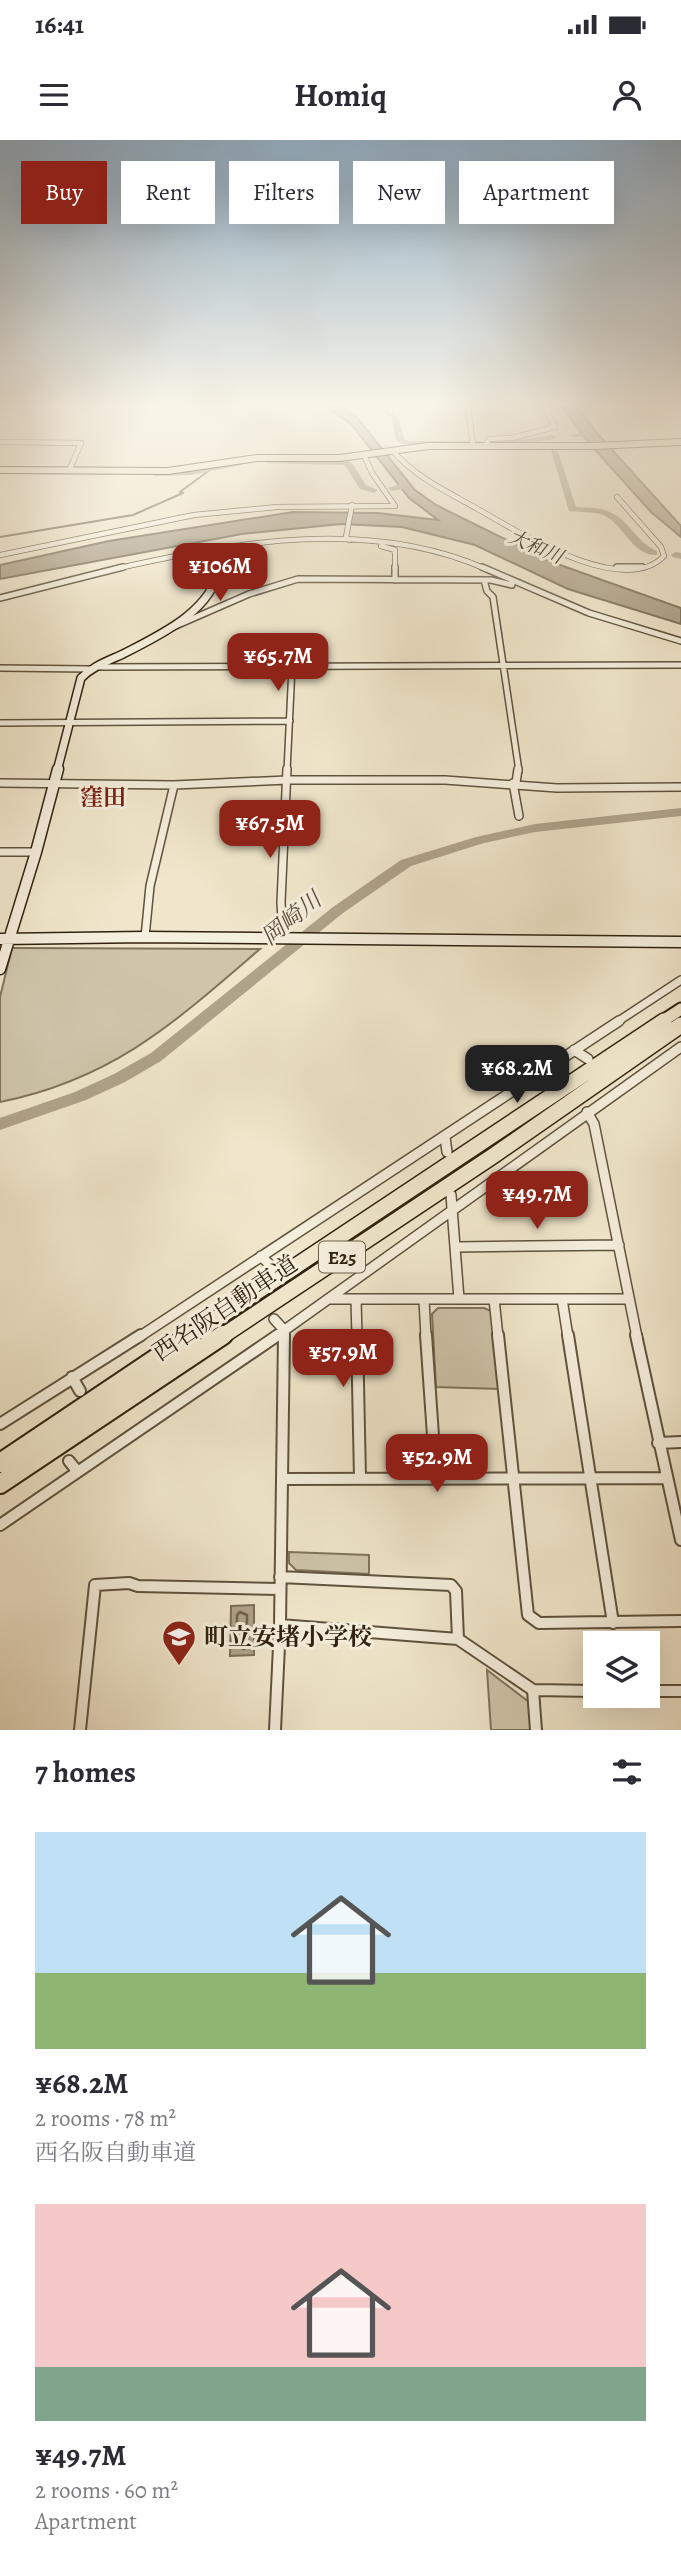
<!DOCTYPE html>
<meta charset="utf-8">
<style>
:root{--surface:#fff;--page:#f2f2f3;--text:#2b2b33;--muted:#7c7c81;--accent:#8f2418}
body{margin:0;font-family:Alegreya,"Noto Serif JP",serif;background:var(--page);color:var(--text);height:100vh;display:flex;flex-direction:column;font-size:26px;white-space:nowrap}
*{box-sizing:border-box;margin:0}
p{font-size:23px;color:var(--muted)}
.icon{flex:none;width:38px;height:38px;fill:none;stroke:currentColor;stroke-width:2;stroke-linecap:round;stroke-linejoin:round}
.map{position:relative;height:1590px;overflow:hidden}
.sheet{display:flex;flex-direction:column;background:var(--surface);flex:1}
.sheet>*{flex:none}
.guide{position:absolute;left:21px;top:21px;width:640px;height:63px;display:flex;gap:14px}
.fabs{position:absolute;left:583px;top:1491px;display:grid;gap:14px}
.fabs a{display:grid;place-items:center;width:77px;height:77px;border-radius:0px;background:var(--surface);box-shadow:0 7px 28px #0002;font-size:35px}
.price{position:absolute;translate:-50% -60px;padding:0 16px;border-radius:14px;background:var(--accent);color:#fff;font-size:23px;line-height:46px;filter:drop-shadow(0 2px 4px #0008)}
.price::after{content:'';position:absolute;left:50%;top:42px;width:21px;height:16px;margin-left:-10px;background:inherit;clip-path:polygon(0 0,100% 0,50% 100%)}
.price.on{background:#222;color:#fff}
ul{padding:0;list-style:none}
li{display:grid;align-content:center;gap:14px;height:371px;padding:0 35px}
li span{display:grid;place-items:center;height:217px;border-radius:0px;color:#555}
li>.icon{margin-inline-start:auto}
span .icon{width:126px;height:126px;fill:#fffc;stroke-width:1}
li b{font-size:30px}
h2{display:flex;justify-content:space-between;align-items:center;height:84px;padding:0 35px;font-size:30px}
.chip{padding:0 24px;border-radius:0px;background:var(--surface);box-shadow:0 7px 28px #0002;font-size:24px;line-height:63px}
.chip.on{background:var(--accent);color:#fff}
.status{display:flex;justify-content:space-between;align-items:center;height:49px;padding:0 35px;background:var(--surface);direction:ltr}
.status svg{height:19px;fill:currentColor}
header{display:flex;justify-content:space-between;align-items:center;height:91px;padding:0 35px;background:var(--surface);font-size:32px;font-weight:600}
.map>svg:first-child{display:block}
.green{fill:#cfc5ab;stroke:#80745d;stroke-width:2}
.water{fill:#afa38b;stroke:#7c6f59;stroke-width:2}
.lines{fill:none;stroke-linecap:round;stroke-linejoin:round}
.shore{stroke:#70624d;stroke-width:2.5}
.stream{stroke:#7c6f59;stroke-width:2}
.river{fill:#afa38b;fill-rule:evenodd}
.street-far4-casing{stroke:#60533e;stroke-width:6}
.street-far3-casing{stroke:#60533e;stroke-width:8}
.street-far2-casing{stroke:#60533e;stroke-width:10}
.street-far1-casing{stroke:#60533e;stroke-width:12}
.street-casing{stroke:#60533e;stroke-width:14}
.secondary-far2-casing{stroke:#30220f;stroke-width:8}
.secondary-far1-casing{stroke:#30220f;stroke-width:10}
.secondary-casing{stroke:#30220f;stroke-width:13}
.primary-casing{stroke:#30220f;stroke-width:8}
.highway-far2-casing{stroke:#30220f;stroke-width:15}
.highway-far1-casing{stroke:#30220f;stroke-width:18}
.highway-casing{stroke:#30220f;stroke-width:22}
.street-far4{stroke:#f5efdd;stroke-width:4.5}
.street-far3{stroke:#f5efdd;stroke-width:5}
.street-far2{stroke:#f5efdd;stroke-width:7}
.street-far1{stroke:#f5efdd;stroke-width:9}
.street{stroke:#f5efdd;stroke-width:10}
.secondary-far2{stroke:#f5efdd;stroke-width:6}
.secondary-far1{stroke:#f5efdd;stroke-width:7}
.secondary{stroke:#f5efdd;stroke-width:10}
.primary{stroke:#f0e6cb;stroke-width:6}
.highway-far2{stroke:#f0e6cb;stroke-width:11}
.highway-far1{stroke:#f0e6cb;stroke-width:15}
.highway{stroke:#f0e6cb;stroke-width:18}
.labels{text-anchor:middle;stroke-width:6;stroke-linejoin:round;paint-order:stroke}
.far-water-label{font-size:19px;font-style:italic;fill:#5c4f3a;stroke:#f5efdd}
.shield{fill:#f5efdd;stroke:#6b604d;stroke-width:2}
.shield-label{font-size:19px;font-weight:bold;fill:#30220f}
.neighbourhood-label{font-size:23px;font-weight:bold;fill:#7a1f14;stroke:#f5efdd}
.water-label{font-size:23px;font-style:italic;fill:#5c4f3a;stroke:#f5efdd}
.near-street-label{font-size:24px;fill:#30220f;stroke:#f5efdd}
.near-poi-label{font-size:24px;font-weight:bold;fill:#30220f;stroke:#f5efdd;text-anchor:start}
</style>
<div class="status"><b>16:41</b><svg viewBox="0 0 49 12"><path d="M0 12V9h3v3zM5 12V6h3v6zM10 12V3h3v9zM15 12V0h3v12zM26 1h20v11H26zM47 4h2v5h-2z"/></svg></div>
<header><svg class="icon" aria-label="menu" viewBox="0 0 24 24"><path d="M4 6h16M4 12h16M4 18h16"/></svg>Homiq<svg class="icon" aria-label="person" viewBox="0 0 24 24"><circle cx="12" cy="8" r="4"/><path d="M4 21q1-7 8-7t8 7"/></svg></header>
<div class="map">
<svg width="681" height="1590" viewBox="0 0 681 1590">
<rect width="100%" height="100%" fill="#f0e6cb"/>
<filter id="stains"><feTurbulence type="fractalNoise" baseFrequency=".00286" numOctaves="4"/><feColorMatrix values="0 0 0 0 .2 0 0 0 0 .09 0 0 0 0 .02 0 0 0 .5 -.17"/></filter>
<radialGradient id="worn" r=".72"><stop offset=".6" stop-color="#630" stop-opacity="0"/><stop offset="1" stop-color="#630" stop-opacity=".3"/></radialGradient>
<path class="green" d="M 12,808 L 16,808 L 260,809 C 175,882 114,939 0,962 L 0,857 Z
M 438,1168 L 484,1168 L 491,1171 L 500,1249 L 436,1247 L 432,1174 Z
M 289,1412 L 369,1415 L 369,1434 L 296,1430 L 289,1423 Z
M 487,1530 L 529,1562 L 531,1590 L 491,1590 Z"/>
<path class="water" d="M 325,267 L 340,267 L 355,275 L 415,350 L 436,365 L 549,421 L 681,468 L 681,484 L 568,449 L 475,405 L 402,387 L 341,384 L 242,394 L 0,439 L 0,425 L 109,401 L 293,372 L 378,373 L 438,380 L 409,358 L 351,284 Z
M 562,267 L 578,267 L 596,292 L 681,386 L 681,397 L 651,372 L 589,303 Z
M 254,1465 L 254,1515 L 230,1516 L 231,1466 Z"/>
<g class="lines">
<path class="shore" d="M 240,1472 L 247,1475 L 247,1506 L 244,1509 L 237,1506 L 237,1475 Z"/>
<path class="stream" d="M 0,397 L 133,375 L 183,353 L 180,352 L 211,329"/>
<path class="river" d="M 391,274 L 398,276 L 404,299 L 409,301 L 480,301 L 484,303 L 480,305 L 403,304 L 396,300 Z
M 589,292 L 593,294 L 592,296 L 573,297 L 569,295 Z
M 552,295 L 556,297 L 555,299 L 520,304 L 490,305 L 486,303 L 490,301 L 520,300 Z
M 551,310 L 558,312 L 576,367 C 587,368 599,367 610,372 C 629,380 637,403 657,411 L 657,415 C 632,416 624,384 603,375 C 593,371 580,373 569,371 Z
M 270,318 L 347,321 L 352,323 L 366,345 L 378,350 L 374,353 L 360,349 L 346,327 L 343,325 L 267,323 L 266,321 Z
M 239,320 L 242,321 L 242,325 L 191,335 L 155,336 L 151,333 L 155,330 L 191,329 Z
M 404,343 L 408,346 L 407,348 L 392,351 L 388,348 Z
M 676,412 L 681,413 L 681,419 L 673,417 L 671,415 Z
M 681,668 L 681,676 L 535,692 L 484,703 L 411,726 L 343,773 L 161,921 L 125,942 L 86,960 L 0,990 L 0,978 L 75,952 L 114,934 L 151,913 L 333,767 L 401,720 L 476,697 L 535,684 Z"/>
<g class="street-far4-casing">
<path id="street-far4" d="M 389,267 L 390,273
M 468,267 L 473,305
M 0,302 L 81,303 L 69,331
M 486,305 L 489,299 L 512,298 L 555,287 L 545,267
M 392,310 C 415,337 446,351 476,368 C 515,390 623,459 664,416 L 661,407 L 617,357
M 349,400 L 346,397 L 352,365
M 381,406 L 395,410 L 395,429
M 0,415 L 194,375 L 277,367 L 395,366 L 372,333 L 364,315
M 115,429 C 235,402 369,377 486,429"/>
</g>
<g class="street-far3-casing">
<path id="street-far3" d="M 395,427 L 395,440
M 482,427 L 589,473 L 681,501
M 617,427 L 642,427
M 484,440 L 487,451 L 493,457 L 519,631
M 0,458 L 123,427
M 171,488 L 249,454 L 298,439 L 491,440 L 512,445
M 95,527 L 681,525
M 0,528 L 90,529
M 0,583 L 290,581
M 287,631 L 292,527"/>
</g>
<g class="street-far2-casing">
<path id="street-far2" d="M 0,643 L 174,645 L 287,640 L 445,640 L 557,648 L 681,647
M 513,643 L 519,676
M 516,643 L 518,629
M 0,712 L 36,712
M 145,797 L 150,746 L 174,645
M 283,799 L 281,762 L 287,629
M 617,882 L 681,840"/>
</g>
<g class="street-far1-casing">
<path id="street-far1" d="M 574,910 L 588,919
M 587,972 L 594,984 L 637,1197
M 445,997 L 447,1012
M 451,1055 L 459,1159
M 456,1107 L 619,1105
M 261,1116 L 274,1129
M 328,1159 L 629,1159
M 356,1159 L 357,1197
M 494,1159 L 498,1197
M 562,1159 L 568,1197
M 424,1160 L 426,1197
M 274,1179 L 284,1190 L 284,1197
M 139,1197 L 619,881
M 275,1197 L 681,907"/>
</g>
<g class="street-casing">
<path id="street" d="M 357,1195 L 360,1338
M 426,1195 L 436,1339
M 498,1195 L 528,1475 L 539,1483 L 681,1481
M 568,1195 L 613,1483
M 636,1195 L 681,1400
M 72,1237 L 80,1251
M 0,1284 L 141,1195
M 658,1303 L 681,1302
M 69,1321 L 77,1331
M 282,1339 L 667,1338
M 0,1385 L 278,1195
M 280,1437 L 451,1445 L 456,1451 L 458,1499
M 280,1485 L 458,1499 L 533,1550 L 595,1551
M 533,1550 L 536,1590
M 648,1551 L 681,1551
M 80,1590 L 95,1445 L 129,1443 L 138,1446 L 280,1449
M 275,1590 L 280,1485 L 284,1195"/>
</g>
<g class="secondary-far2-casing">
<path id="secondary-far2" d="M 220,429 L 224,408"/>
</g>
<g class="secondary-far1-casing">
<path id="secondary-far1" d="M 57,631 L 81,538 C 93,526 108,521 123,514 C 160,495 211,472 220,427"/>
</g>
<g class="secondary-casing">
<path id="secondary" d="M 0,799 L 145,797 L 681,802
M 0,829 L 36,712 L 58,629"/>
</g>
<g class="primary-casing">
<path id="primary" d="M 0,330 L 168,331 L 257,318 L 340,318 L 428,306 L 594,306 L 681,302"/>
</g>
<g class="highway-far2-casing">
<path id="highway-far2" d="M 661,882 L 681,869"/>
</g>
<g class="highway-far1-casing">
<path id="highway-far1" d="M 189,1197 L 664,881
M 221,1197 L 493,1016 L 681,885"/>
</g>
<g class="highway-casing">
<path id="highway" d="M 0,1323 L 191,1195
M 0,1344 L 223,1195"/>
</g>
<use href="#street-far4" class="street-far4"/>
<use href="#street-far3" class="street-far3"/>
<use href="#street-far2" class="street-far2"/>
<use href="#street-far1" class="street-far1"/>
<use href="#street" class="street"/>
<use href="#secondary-far2" class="secondary-far2"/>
<use href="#secondary-far1" class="secondary-far1"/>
<use href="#secondary" class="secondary"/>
<use href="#primary" class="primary"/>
<use href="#highway-far2" class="highway-far2"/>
<use href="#highway-far1" class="highway-far1"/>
<use href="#highway" class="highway"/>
</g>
<linearGradient id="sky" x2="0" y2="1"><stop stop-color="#91adc3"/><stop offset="0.54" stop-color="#f8f4e8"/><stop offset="1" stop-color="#f8f4e8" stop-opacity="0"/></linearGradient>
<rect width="681" height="490" fill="url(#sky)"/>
<defs>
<g id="school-pin" transform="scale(1.75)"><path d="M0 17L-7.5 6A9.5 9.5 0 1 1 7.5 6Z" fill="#8f2418" stroke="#f5efdd"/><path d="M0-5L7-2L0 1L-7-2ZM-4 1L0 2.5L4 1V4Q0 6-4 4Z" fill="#fff"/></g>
</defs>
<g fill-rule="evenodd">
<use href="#school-pin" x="179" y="1497"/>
</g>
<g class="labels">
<g class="far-water-label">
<text transform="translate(536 406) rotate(23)" y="7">大和川</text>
</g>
<rect class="shield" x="319" y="1101.5" width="46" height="31" rx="5"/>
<g class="shield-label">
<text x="342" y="1124">E25</text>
</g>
<g class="neighbourhood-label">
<text x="103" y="665">窪田</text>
</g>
<g class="water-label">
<text transform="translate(291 778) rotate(-39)" y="8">岡崎川</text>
</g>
<g class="near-street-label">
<text transform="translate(225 1168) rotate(-34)" y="8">西名阪自動車道</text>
</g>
<g class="near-poi-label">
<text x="204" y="1505">町立安堵小学校</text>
</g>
</g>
<rect width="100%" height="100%" filter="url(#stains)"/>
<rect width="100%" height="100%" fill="url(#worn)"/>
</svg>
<div class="fabs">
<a><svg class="icon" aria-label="layers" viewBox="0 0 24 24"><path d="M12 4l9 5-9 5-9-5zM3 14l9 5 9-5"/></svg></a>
</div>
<b class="price" style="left:220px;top:463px">¥106M</b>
<b class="price" style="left:278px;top:553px">¥65.7M</b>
<b class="price" style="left:270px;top:720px">¥67.5M</b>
<b class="price on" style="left:517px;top:965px">¥68.2M</b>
<b class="price" style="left:537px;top:1091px">¥49.7M</b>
<b class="price" style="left:343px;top:1249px">¥57.9M</b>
<b class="price" style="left:437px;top:1354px">¥52.9M</b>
<div class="guide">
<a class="chip on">Buy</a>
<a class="chip">Rent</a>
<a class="chip">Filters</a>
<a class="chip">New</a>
<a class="chip">Apartment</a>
</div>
</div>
<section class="sheet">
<h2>7 homes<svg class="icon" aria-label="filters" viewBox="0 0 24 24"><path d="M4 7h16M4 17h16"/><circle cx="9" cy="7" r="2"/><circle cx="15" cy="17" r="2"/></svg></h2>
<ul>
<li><span style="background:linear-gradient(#bfe0f5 65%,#8fb573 0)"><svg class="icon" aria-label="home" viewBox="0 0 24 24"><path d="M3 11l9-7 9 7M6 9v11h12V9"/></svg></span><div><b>¥68.2M</b><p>2 rooms · 78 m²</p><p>西名阪自動車道</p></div></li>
<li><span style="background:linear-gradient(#f6c9c9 75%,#7fa58c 0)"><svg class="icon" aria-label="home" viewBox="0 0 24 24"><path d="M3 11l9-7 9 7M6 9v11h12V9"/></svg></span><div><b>¥49.7M</b><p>2 rooms · 60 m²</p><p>Apartment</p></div></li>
</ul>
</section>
